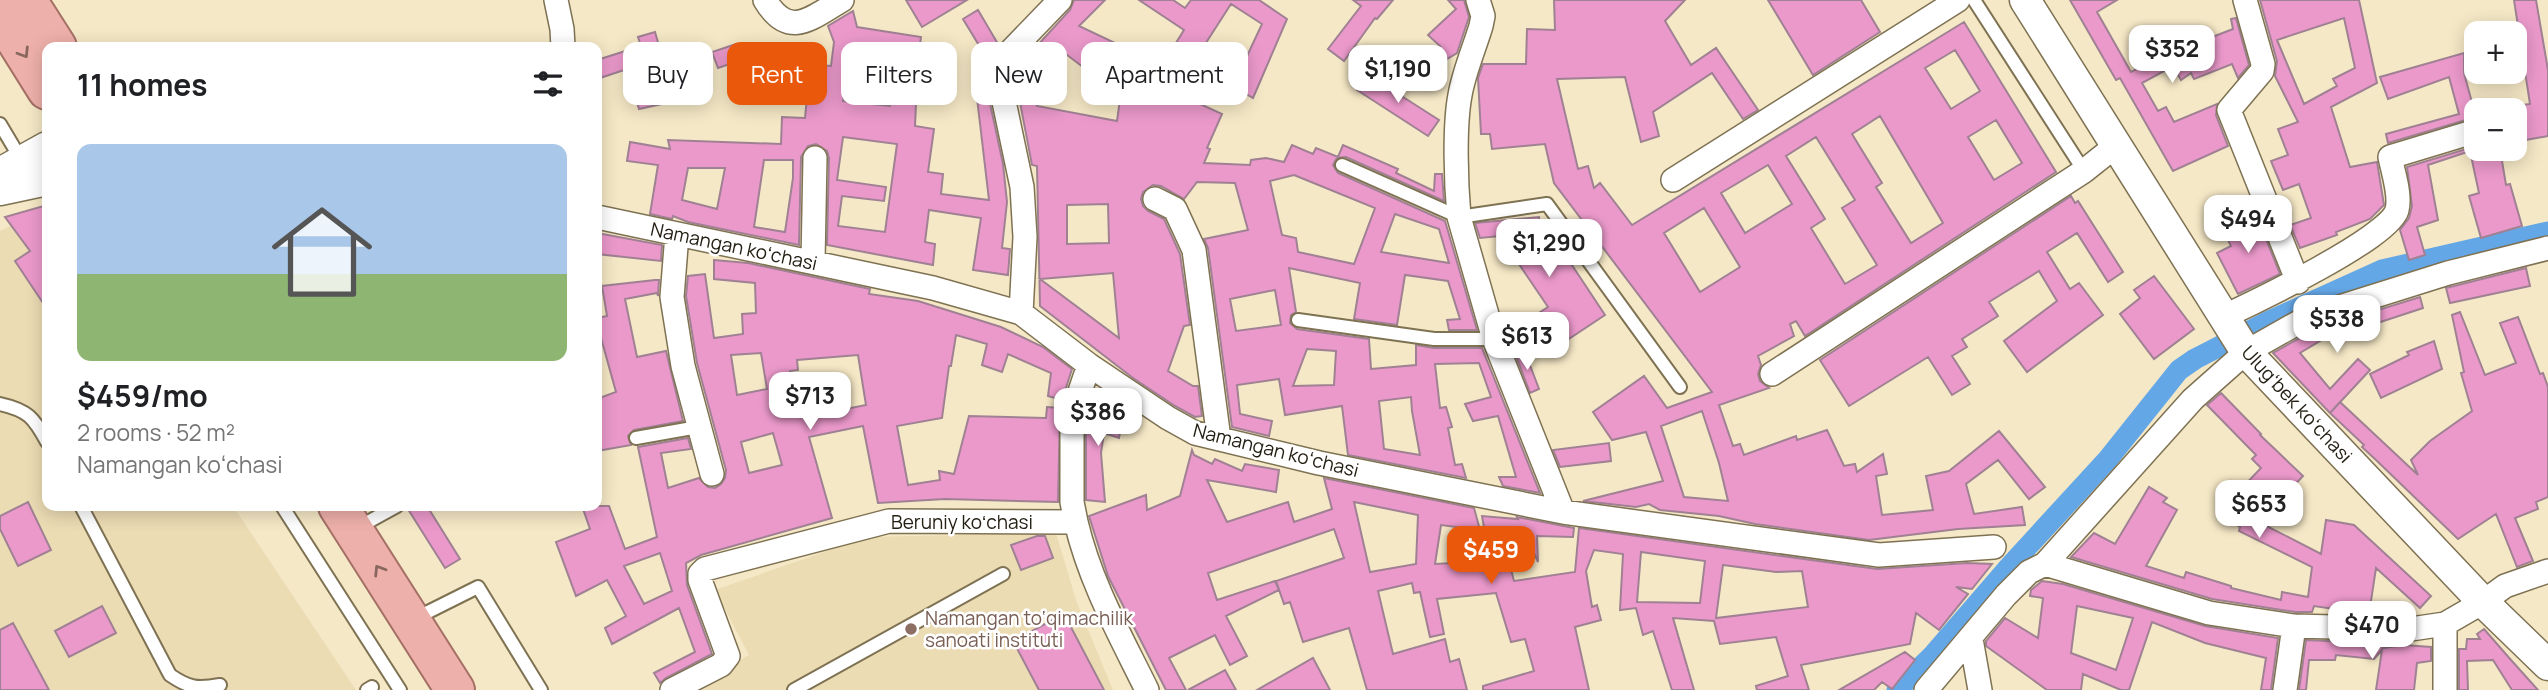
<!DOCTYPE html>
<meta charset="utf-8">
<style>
:root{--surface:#fff;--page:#f6f6f6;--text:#202124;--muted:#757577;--accent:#ea580c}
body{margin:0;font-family:Manrope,sans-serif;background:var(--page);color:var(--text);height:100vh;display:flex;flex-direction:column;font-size:26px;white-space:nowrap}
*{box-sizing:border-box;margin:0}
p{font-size:23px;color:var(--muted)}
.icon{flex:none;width:38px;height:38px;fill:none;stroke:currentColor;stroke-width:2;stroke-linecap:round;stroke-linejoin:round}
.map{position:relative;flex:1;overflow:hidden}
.panel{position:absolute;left:42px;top:42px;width:560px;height:469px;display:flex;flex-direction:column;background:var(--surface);border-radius:14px;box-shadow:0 4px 18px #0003}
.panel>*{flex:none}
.hud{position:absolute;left:623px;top:42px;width:665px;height:63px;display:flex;gap:14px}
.buttons{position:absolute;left:2464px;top:21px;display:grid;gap:14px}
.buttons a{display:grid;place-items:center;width:63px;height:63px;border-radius:14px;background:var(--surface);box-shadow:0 4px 18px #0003;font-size:35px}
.price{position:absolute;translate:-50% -60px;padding:0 16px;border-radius:14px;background:#fff;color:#222;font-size:23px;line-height:46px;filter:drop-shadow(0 2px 4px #0008)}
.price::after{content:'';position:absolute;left:50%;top:42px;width:21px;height:16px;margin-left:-10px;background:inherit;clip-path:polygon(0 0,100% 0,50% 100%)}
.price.current{background:var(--accent);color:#fff}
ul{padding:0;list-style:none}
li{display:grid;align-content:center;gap:14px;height:371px;padding:0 35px}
li span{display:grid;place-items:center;height:217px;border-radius:14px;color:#555}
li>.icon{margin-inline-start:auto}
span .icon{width:126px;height:126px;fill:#fffc;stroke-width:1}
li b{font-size:30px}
h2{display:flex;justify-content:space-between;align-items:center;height:84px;padding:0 35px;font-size:30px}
.tag{padding:0 24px;border-radius:14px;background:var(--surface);box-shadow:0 4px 18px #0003;font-size:24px;line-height:63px}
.tag.current{background:var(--accent);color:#fff}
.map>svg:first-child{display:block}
.built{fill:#ecdcb4}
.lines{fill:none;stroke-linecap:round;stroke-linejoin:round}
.canal{stroke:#64a7e6;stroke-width:21}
.building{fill:#eb99cb;stroke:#a08093;stroke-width:2;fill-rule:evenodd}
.service-casing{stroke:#7e7253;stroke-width:16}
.minor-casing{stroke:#7e7253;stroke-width:26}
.tertiary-casing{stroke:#7e7253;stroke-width:33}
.trunk-casing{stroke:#a47066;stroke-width:42}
.service{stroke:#fff;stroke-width:12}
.minor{stroke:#fff;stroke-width:23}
.tertiary{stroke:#fff;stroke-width:30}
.trunk{stroke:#eeb0aa;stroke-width:38}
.oneway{stroke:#88675e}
.education-dot{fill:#8d6e63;stroke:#fff;stroke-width:2.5}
.labels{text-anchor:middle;stroke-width:5;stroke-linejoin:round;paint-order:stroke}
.street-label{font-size:19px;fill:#231e12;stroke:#fff}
.education-label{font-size:19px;fill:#785e54;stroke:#fff;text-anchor:start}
</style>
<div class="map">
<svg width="2548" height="690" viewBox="0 0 2548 690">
<rect width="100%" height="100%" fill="#f5e8c6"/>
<path class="built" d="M 36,213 L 47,230 L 47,506 L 233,506 L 356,690 L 0,690 L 0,231 Z
M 1056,533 L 1077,603 L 1113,690 L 688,690 L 749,655 L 715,590 L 867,537 Z"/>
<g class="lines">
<path class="canal" d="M 1897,690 L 1932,656 L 2008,568 L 2108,459 L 2179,370 L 2195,359 L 2267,322 L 2382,270 L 2548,232"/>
</g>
<path class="building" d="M 906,0 L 967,0 L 922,27 Z
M 1074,0 L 1105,0 L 1079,26 L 1157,63 L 1148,80 L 1222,114 L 1207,148 L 1210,149 L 1204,163 L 1250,165 L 1251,160 L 1266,158 L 1284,162 L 1292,145 L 1313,154 L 1316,148 L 1338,157 L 1343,145 L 1398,169 L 1396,173 L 1434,191 L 1435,174 L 1442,174 L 1444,201 L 1346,157 L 1337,158 L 1333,165 L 1338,173 L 1445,221 L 1477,330 L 1449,330 L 1447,320 L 1460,319 L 1448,281 L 1405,275 L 1397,325 L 1354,319 L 1360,283 L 1289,268 L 1296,312 L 1291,315 L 1290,323 L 1297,329 L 1369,339 L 1371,369 L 1416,365 L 1416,345 L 1434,348 L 1482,348 L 1540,493 L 1503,486 L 1499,477 L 1516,477 L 1498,416 L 1473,421 L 1465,404 L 1491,397 L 1479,363 L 1435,364 L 1440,408 L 1446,407 L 1452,427 L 1448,428 L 1455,465 L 1462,464 L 1466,478 L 1348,455 L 1342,406 L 1285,415 L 1279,379 L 1237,385 L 1240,414 L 1272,421 L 1269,436 L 1232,427 L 1208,248 L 1204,239 L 1248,230 L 1235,183 L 1197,182 L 1184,199 L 1161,186 L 1153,185 L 1143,192 L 1141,199 L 1143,206 L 1148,211 L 1164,219 L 1180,254 L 1190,325 L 1184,326 L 1168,371 L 1193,386 L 1198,386 L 1202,416 L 1195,417 L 1175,406 L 1133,378 L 1040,306 L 1037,166 L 1032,165 L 1014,71 L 1070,10 ZM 1058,48 L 1088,71 L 1122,85 L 1117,121 L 1037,106 L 1029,78 ZM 1294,175 L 1375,208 L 1354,264 L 1298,252 L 1296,238 L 1282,235 L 1270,181 ZM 1108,204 L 1109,243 L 1067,244 L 1067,205 ZM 1395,214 L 1439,229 L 1449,263 L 1381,252 ZM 1113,273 L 1119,338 L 1040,279 ZM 1275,290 L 1281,325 L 1236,331 L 1230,299 ZM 1307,349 L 1336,351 L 1334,385 L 1293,386 ZM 1411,397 L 1412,411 L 1420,455 L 1384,449 L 1379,401 Z
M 1139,0 L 1173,0 L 1185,8 L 1191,0 L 1259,0 L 1287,19 L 1253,98 L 1233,86 L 1262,24 L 1231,4 L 1193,63 L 1171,51 L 1184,30 Z
M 1353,0 L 1393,0 L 1377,19 L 1375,18 L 1344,61 L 1328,49 L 1361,6 Z
M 1448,0 L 1464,0 L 1469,17 L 1457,53 L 1447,59 L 1440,46 L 1428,35 L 1456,9 Z
M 1554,0 L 1685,0 L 1665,21 L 1691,65 L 1716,48 L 1758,110 L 1743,119 L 1712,73 L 1653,112 L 1659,136 L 1641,142 L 1625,77 L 1557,79 L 1578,169 L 1588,166 L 1594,188 L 1600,183 L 1632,225 L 1964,22 L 2056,172 L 1805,336 L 1796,321 L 1790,324 L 1794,336 L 1758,356 L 1761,365 L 1758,374 L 1760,381 L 1769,388 L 1719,405 L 1733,446 L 1740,444 L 1744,455 L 1796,436 L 1797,440 L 1827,430 L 1844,466 L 1855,464 L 1857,472 L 1883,454 L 1887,474 L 1876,476 L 1882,515 L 1933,510 L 1926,476 L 1949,471 L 1999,431 L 2045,487 L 2029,499 L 1998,460 L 1966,484 L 1974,514 L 2022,507 L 2025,525 L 1958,529 L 1869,540 L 1755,524 L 1719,516 L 1660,510 L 1649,504 L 1636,507 L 1583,501 L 1663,481 L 1646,432 L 1612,440 L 1593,412 L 1644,376 L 1667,408 L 1712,392 L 1554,183 L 1545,144 L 1492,149 L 1490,134 L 1481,134 L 1478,78 L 1483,64 L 1526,64 L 1527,29 L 1555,30 ZM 1955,50 L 1980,91 L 1951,109 L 1925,68 ZM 1880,116 L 1943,223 L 1911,243 L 1876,187 L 1882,183 L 1852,134 ZM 1996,120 L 2022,163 L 1994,180 L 1968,137 ZM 1816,137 L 1855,200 L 1842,208 L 1877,265 L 1845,284 L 1811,228 L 1825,219 L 1786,156 ZM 1768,165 L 1792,204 L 1745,233 L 1721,193 ZM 1704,208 L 1740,267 L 1700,292 L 1664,233 ZM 1702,411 L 1719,463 L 1728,501 L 1684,497 L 1661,426 Z
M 1768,0 L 1861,0 L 1880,32 L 1813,75 Z
M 2070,0 L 2117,0 L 2097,12 L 2131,72 L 2193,37 L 2194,44 L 2233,29 L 2231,19 L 2236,18 L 2249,65 L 2238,78 L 2232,64 L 2194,79 L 2191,73 L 2181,80 L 2173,66 L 2142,83 L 2158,111 L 2166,107 L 2174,122 L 2217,104 L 2216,115 L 2228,146 L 2173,171 L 2120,78 L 2116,80 Z
M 2260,0 L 2359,0 L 2377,83 L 2331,107 L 2350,167 L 2377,162 L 2384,205 L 2370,219 L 2336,232 L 2337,235 L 2300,248 L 2290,225 L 2311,218 L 2299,184 L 2283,190 L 2271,161 L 2288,155 L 2278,129 L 2298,122 L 2275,76 L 2277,61 ZM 2344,18 L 2355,68 L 2333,79 L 2337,86 L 2304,104 L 2277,40 Z
M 2514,0 L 2536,0 L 2548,70 L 2548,136 L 2515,142 L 2515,106 L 2530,104 Z
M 978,10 L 998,44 L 988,60 L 963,19 Z
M 853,11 L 857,27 L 921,37 L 918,58 L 915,126 L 934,129 L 928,172 L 943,174 L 941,194 L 989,200 L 975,81 L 985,80 L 1003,164 L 1007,202 L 1002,248 L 1010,249 L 1008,275 L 973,270 L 981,218 L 929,210 L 925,242 L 935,244 L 933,265 L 827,245 L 829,158 L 827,151 L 816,144 L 808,146 L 801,157 L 799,245 L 688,222 L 673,216 L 672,219 L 650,214 L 658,165 L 627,161 L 630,142 L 670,149 L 668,140 L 781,144 L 782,117 L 805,118 L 810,64 L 831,66 L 834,42 L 828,26 ZM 850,47 L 892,53 L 890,106 L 843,101 ZM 843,137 L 897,144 L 885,232 L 838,226 L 842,196 L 884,201 L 886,187 L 837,180 ZM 764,160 L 793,160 L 793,178 L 785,232 L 754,227 ZM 688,168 L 725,168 L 717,209 L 682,200 Z
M 655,32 L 667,73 L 663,74 L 671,102 L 639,109 L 627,69 L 597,79 L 597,60 L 641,46 L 638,37 Z
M 736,44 L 742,60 L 718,68 L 712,52 Z
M 2464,53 L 2464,73 L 2476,117 L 2388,143 L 2386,134 L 2459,114 L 2449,77 L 2388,99 L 2380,77 Z
M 1367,74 L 1439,120 L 1428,136 L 1357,90 Z
M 2476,146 L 2476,149 L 2500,149 L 2506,185 L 2510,184 L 2522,226 L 2481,238 L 2469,196 L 2479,193 L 2470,151 L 2428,165 L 2438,220 L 2417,227 L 2425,255 L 2409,260 L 2400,230 L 2409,218 L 2412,206 L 2407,167 Z
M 2071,196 L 2075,203 L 2078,201 L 2123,272 L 2108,282 L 2077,233 L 2047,252 L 2070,289 L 2079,283 L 2103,315 L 2027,372 L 2004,341 L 2057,301 L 2039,271 L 1989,302 L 1998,316 L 1962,339 L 1967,347 L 1952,356 L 1970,384 L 1952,395 L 1928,357 L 1849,406 L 1820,360 Z
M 47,205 L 47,309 L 15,261 L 30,251 L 5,217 Z
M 2256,214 L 2280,274 L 2238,294 L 2217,253 L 2231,246 L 2223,230 Z
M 1539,217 L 1540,230 L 1519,233 L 1531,248 L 1552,235 L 1605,315 L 1555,348 L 1534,316 L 1548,307 L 1500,236 L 1480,238 L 1475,223 Z
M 597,233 L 662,245 L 661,261 L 597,254 Z
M 714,260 L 748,263 L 870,289 L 869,294 L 918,301 L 1001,327 L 1043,347 L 1072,369 L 1062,400 L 1048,396 L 1051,373 L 1008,354 L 1002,372 L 982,365 L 987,344 L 956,335 L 951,366 L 949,366 L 942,418 L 897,426 L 908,485 L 940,480 L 939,471 L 954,474 L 969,416 L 1046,418 L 1047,407 L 1060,408 L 1058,502 L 945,499 L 878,503 L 863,426 L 809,437 L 832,518 L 701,555 L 686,563 L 687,585 L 712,654 L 666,678 L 660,683 L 654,673 L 695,652 L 679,608 L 612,644 L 605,628 L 626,616 L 607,580 L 576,596 L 556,542 L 590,529 L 582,506 L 609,506 L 625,549 L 657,537 L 638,447 L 688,438 L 691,449 L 661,453 L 668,488 L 699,478 L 708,487 L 715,488 L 721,484 L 725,478 L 726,470 L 697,363 L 686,296 L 688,276 L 705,274 L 714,338 L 743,334 L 742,314 L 756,313 L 755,283 L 714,279 ZM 761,353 L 767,389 L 737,395 L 731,355 ZM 858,355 L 866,405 L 816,415 L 814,401 L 793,404 L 790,371 L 798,370 L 797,360 ZM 773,433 L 782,465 L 749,473 L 741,442 ZM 660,553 L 672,591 L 644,604 L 624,566 Z
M 2526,268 L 2530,286 L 2450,303 L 2446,288 Z
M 2154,276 L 2194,329 L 2154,359 L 2120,314 L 2140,298 L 2134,290 Z
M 655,280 L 659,280 L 658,296 L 657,293 L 625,299 L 637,357 L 666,351 L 683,421 L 634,430 L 628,436 L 631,445 L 597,451 L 597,399 L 616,392 L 601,338 L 597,339 L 597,318 L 607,316 L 602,286 Z
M 2420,297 L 2423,308 L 2347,333 L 2345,326 L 2300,353 L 2330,389 L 2358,359 L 2370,370 L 2330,413 L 2273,353 L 2314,330 Z
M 2460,312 L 2485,375 L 2516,363 L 2500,323 L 2518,317 L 2540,374 L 2543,373 L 2548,387 L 2548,497 L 2536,502 L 2538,509 L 2515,518 L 2533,561 L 2517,567 L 2496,514 L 2458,539 L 2376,460 L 2362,447 L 2364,445 L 2330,413 L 2340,402 L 2418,475 L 2411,460 L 2430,441 L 2472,411 L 2461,373 L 2464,372 L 2452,315 Z
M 2434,341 L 2442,369 L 2381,398 L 2370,374 L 2409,355 L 2407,352 Z
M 1525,352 L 1539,389 L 1530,393 L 1516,356 Z
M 2221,393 L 2261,434 L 2260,435 L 2303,476 L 2287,493 L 2284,490 L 2255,520 L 2321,554 L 2326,520 L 2354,525 L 2431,596 L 2420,608 L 2376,568 L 2369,614 L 2314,606 L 2312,612 L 2295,612 L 2212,599 L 2071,557 L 2094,533 L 2115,544 L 2149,487 L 2167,498 L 2163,502 L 2177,510 L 2146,566 L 2184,578 L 2186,572 L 2231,586 L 2231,588 L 2281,600 L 2282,592 L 2308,597 L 2312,567 L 2239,531 L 2240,527 L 2219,515 L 2226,503 L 2220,499 L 2231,481 L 2242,488 L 2261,468 L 2252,459 L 2256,455 L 2207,405 Z
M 1091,402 L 1130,422 L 1122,422 L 1119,438 L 1104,433 L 1101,453 L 1105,502 L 1086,500 L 1086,417 Z
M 1609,443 L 1611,461 L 1560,467 L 1553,450 Z
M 1192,450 L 1194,455 L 1212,464 L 1215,459 L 1242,471 L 1245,464 L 1279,470 L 1276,492 L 1207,480 L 1227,522 L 1288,502 L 1294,522 L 1332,509 L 1324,478 L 1474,508 L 1480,530 L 1441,525 L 1435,564 L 1490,561 L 1482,516 L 1518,519 L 1517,517 L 1574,528 L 1573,537 L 1537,536 L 1538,562 L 1526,536 L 1502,535 L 1514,581 L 1575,572 L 1579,528 L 1877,569 L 1967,563 L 1992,564 L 1972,589 L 1956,587 L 1968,594 L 1939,630 L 1916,613 L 1910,644 L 1801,665 L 1809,690 L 1757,690 L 1756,686 L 1788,676 L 1776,637 L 1720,644 L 1714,621 L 1673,618 L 1694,690 L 1672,690 L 1653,631 L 1643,635 L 1636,608 L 1620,610 L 1623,554 L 1594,550 L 1586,571 L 1592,607 L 1597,605 L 1601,620 L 1575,627 L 1589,690 L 1483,690 L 1483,686 L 1534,671 L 1525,639 L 1511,642 L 1496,593 L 1437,599 L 1444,634 L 1430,637 L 1420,592 L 1414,593 L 1412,583 L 1378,591 L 1393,654 L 1445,639 L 1450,662 L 1459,659 L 1467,690 L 1367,690 L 1349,628 L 1303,642 L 1290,602 L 1284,604 L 1276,581 L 1344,558 L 1334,529 L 1208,573 L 1217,600 L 1275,581 L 1279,590 L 1226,616 L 1247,656 L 1230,665 L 1215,635 L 1169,658 L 1186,690 L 1166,690 L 1108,576 L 1089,516 L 1146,495 L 1147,510 L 1180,496 ZM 1354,502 L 1418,515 L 1416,564 L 1370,572 ZM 1641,552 L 1705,561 L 1700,603 L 1637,602 ZM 1723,565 L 1776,572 L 1802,571 L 1808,607 L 1716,618 Z
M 28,502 L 51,550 L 18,566 L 0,529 L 0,516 Z
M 406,506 L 427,506 L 460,559 L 445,568 Z
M 1037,536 L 1045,536 L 1053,558 L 1021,570 L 1011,545 Z
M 2042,581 L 2063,584 L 2205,626 L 2278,638 L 2271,690 L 2261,690 L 2266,658 L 2205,643 L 2152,622 L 2129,690 L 2121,690 L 2083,674 L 2081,690 L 2047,690 L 1986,646 L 1986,641 L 2005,618 L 2038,638 L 2043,598 L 2030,596 L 2031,590 ZM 2077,606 L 2133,618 L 2116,670 L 2071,653 Z
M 102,606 L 116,633 L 69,657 L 55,631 Z
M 1064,614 L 1104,690 L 1039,690 L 1013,641 Z
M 13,623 L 49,690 L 0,690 L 0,630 Z
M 2484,629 L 2511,660 L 2538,690 L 2512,690 L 2493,660 L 2467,661 L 2468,690 L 2459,690 L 2459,649 L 2466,649 L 2467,639 L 2480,639 L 2477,634 Z
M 2306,640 L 2387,644 L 2384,648 L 2404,645 L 2431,647 L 2431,661 L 2417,663 L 2414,690 L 2376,690 L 2382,650 L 2374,659 L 2336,655 L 2335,660 L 2309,660 L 2306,690 L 2299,690 Z
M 1905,652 L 1915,660 L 1892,689 L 1882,682 L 1874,690 L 1839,690 Z
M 1313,658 L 1330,690 L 1257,690 Z
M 1225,670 L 1236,690 L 1188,690 Z"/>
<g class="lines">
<g class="service-casing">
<path id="service" d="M 1974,0 L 2084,171
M 0,124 L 22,161
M 1342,165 L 1459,217 L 1547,204 L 1680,387
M 1298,320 L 1434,339 L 1494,339
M 0,404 C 28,410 34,418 47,442
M 636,438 L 698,427
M 81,506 L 170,675 C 189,688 197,689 220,685
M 282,506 L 400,690
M 357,528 L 397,506
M 414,619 L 478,587 L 541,690
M 367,690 L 372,687
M 794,690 L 1003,574"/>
</g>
<g class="minor-casing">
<path id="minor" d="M 556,0 L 562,29 L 563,47
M 765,0 C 789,40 811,18 842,0
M 1478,0 L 1483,16 L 1481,26 C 1474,49 1464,72 1460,95 C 1454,127 1456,184 1459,217 L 1494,339 L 1563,512
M 2245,0 L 2263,64 L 2262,71 L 2229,110 L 2298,282
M 1673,180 L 1958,0
M 1155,199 L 1175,209 L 1194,250 L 1219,439
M 597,217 L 933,288 L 1021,313 L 1089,365 L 1168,418 L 1195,433 L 1319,463 L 1563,512 L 1879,555 L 1994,547
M 677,234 L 672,297 L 683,366 L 712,474
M 813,262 L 815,158
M 1021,313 L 1025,237 L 1022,187 L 999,78 L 1000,67 L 1005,57 L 1060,0
M 2223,317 C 2253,303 2389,238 2397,210 C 2401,195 2393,172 2390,157 L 2476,131
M 1772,374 L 2084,171 L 2118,144
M 1076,522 L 1072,502 L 1072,415 L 1089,365
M 2045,564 L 2209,613 L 2294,626 L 2411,629 L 2445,624 L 2483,602 L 2505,586 L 2548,571
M 2445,624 L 2445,690
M 1971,639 L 1980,690
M 672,690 L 721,665 L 728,656 L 700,580 L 700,574 L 705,569 L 889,521 L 1076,522 C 1090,582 1120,635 1147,690
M 1926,690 L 2006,595 L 2029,572 L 2045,564 L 2193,399 L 2246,352 L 2308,317 L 2448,273 L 2548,248
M 2285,690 L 2294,626"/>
</g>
<g class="tertiary-casing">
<path id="tertiary" d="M 2025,0 L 2246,352 L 2483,602 L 2548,665
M 0,173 L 47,147
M 0,190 L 47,180"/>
</g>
<g class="trunk-casing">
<path id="trunk" d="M 27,0 L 57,47
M 0,15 L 47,90
M 338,506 L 455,690"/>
</g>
<use href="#service" class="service"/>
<use href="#minor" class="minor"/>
<use href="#tertiary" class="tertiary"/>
<use href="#trunk" class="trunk"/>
</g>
<defs><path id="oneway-chevron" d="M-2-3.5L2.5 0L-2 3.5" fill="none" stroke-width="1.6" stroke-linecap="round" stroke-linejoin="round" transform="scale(1.75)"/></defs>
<g class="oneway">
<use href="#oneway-chevron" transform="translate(24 53) rotate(58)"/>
<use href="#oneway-chevron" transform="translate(379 570) rotate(-122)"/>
</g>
<circle class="education-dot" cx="911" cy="629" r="7"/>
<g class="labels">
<g class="street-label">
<text transform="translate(734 246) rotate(12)" y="7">Namangan koʻchasi</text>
<text transform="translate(2297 404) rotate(47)" y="7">Ulugʻbek koʻchasi</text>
<text transform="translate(1276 450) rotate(14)" y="7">Namangan koʻchasi</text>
<text x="962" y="529">Beruniy koʻchasi</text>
</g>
<g class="education-label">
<text x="925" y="625">Namangan to‘qimachilik<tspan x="925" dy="22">sanoati instituti</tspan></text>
</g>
</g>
</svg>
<div class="buttons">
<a>+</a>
<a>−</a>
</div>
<b class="price" style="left:2172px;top:85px">$352</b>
<b class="price" style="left:1398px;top:105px">$1,190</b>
<b class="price" style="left:2248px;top:255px">$494</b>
<b class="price" style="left:1549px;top:279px">$1,290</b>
<b class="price" style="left:2337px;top:355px">$538</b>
<b class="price" style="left:1527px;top:372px">$613</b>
<b class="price" style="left:810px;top:432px">$713</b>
<b class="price" style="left:1098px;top:448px">$386</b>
<b class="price" style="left:2259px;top:540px">$653</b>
<b class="price current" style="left:1491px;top:586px">$459</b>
<b class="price" style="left:2372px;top:661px">$470</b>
<div class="hud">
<a class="tag">Buy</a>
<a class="tag current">Rent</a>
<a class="tag">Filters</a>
<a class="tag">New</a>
<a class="tag">Apartment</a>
</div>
<section class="panel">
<h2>11 homes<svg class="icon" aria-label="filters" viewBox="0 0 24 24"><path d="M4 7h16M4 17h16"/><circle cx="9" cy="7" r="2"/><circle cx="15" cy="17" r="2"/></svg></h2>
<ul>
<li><span style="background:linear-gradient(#a9c7e8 60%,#8fb573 0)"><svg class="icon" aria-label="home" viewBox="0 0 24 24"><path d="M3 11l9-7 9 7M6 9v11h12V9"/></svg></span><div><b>$459/mo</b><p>2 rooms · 52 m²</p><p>Namangan koʻchasi</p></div></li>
</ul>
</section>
</div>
